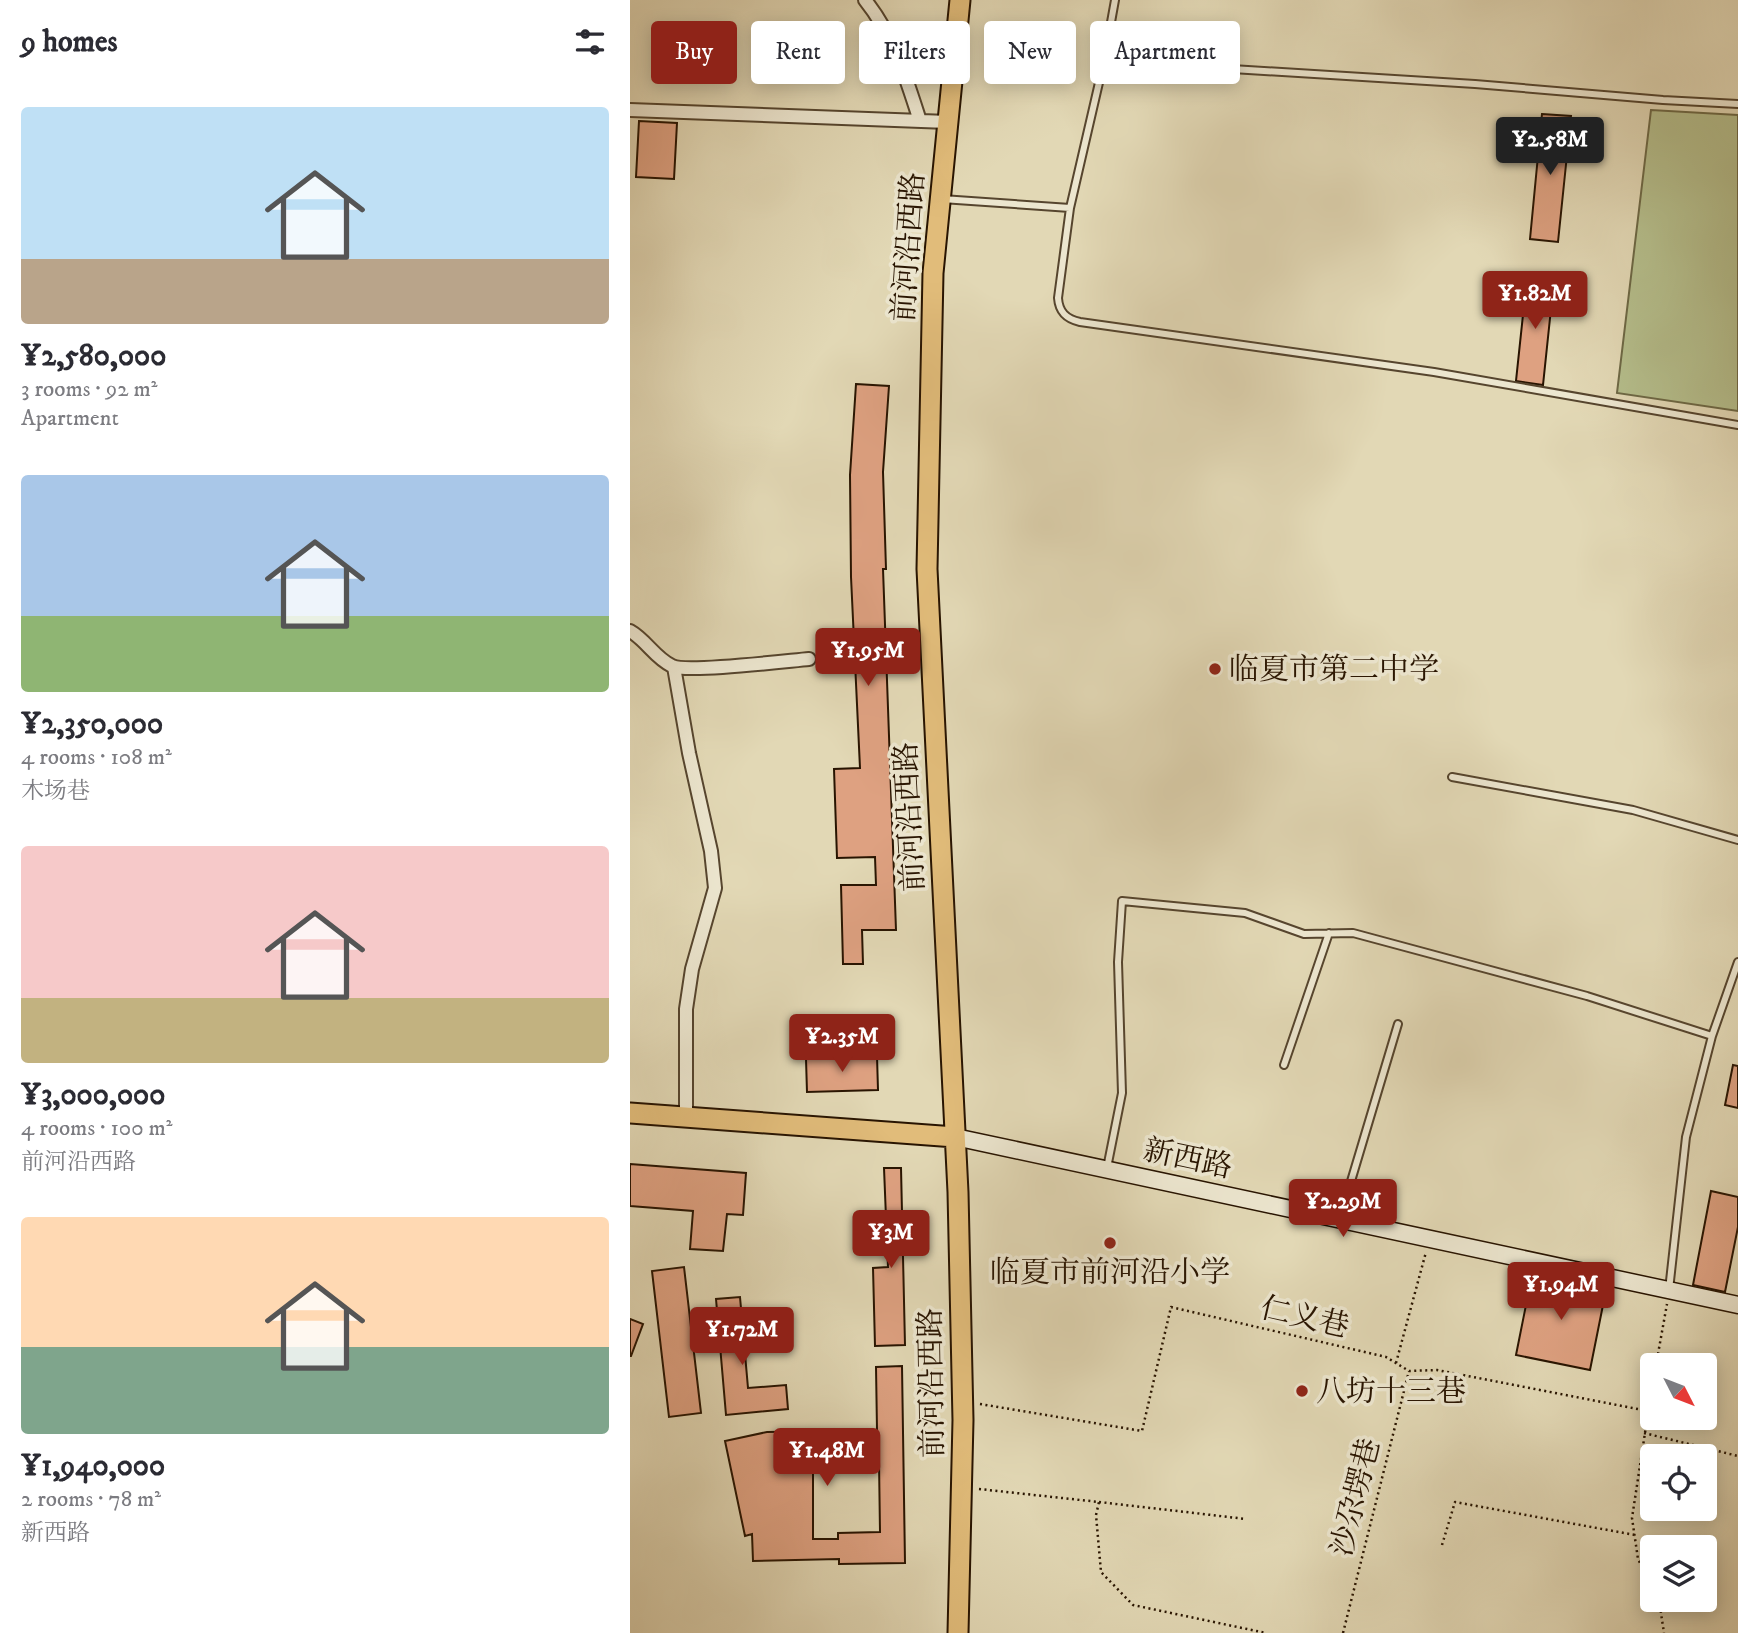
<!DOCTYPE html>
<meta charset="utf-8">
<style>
:root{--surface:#fff;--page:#f7f7f7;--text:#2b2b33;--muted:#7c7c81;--accent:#8f2418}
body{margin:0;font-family:"IM FELL DW Pica","Noto Serif SC",serif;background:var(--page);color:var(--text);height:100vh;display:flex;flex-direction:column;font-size:26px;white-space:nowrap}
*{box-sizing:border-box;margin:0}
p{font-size:23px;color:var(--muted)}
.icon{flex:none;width:38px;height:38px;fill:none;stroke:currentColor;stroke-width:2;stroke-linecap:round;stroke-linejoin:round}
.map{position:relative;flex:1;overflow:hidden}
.drawer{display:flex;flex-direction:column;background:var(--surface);width:630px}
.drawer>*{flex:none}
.hud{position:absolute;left:21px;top:21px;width:665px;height:63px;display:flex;gap:14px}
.needle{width:46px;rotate:132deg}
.controls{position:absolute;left:1010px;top:1353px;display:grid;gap:14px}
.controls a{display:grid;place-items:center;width:77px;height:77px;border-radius:7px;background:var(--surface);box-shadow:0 4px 18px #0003;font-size:35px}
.price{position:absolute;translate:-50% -60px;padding:0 16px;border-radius:7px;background:var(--accent);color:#fff;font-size:23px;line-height:46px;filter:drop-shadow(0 2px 4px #0008)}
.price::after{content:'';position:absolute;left:50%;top:42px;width:21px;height:16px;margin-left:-10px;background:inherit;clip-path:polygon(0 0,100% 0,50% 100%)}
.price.on{background:#222;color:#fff}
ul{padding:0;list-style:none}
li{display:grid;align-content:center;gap:14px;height:371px;padding:0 21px}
li span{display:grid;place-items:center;height:217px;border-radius:7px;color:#555}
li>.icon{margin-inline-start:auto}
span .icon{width:126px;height:126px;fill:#fffc;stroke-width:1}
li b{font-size:30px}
h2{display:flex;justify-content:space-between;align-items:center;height:84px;padding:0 21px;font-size:30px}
.tag{padding:0 24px;border-radius:7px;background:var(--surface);box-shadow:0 4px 18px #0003;font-size:24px;line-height:63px}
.tag.on{background:var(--accent);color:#fff}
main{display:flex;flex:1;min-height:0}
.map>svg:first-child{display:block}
.green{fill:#b5be8c;stroke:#6e6946;stroke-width:2}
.building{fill:#dea181;stroke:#281401;stroke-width:2;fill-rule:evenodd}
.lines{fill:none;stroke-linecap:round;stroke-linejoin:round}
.lane-casing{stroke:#56452e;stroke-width:10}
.street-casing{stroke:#56452e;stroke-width:16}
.secondary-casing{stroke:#281401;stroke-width:19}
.primary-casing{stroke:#281401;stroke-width:23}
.path{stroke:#281401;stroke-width:2.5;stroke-dasharray:2 3.5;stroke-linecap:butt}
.lane{stroke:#ece6cf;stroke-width:6}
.street{stroke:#ece6cf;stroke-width:12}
.secondary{stroke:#ece6cf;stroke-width:16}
.primary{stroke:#e1bc7a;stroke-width:19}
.poi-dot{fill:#8f2418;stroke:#ece6cf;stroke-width:2.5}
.labels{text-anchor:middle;stroke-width:7;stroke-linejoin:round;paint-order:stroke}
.street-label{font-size:30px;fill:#281401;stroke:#ece6cf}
.poi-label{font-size:30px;fill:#281401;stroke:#ece6cf;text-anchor:start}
</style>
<main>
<section class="drawer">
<h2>9 homes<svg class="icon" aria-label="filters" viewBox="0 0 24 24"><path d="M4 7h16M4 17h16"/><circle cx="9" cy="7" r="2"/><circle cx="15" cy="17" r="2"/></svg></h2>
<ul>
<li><span style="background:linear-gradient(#bfe0f5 70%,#b9a48a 0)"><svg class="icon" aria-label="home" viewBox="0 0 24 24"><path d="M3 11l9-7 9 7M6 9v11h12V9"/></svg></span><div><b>¥2,580,000</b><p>3 rooms · 92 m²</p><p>Apartment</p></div></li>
<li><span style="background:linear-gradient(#a9c7e8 65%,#8fb573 0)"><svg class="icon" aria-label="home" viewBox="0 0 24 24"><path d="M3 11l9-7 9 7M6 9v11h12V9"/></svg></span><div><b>¥2,350,000</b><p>4 rooms · 108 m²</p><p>木场巷</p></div></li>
<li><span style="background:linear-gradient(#f6c9c9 70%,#c2b280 0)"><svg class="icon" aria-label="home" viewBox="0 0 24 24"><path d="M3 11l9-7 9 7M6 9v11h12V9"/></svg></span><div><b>¥3,000,000</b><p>4 rooms · 100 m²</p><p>前河沿西路</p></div></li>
<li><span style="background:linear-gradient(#ffd9b3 60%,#7fa58c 0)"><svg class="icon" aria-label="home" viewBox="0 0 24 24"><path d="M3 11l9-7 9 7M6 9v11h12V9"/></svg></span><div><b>¥1,940,000</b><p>2 rooms · 78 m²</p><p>新西路</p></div></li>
</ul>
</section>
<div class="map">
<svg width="1108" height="1633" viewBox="0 0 1108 1633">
<rect width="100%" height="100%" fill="#e2d8b5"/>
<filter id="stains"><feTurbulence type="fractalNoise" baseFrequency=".00286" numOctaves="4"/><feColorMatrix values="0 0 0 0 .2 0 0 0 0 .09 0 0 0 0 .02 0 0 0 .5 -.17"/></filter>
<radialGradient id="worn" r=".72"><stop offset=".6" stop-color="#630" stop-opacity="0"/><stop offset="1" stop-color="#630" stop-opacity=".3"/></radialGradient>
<path class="green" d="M 1021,110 L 1108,115 L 1108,411 L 987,393 Z"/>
<path class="building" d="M 912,114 L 941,116 L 928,242 L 900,239 Z
M 9,121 L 47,123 L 44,179 L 6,177 Z
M 897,277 L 924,280 L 913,385 L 886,381 Z
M 226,384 L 259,386 L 253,472 L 256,569 L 253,569 L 266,930 L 232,930 L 233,964 L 213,964 L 211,885 L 246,885 L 245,857 L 207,858 L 204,769 L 230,768 L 221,577 L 220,475 Z
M 247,1056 L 248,1090 L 177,1092 L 176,1059 Z
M 1103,1065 L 1108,1066 L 1108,1108 L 1095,1105 Z
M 0,1164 L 116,1173 L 113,1215 L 97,1214 L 93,1251 L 60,1249 L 63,1211 L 0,1206 Z
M 254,1168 L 271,1168 L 275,1345 L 245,1346 L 243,1268 L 258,1267 Z
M 1081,1191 L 1108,1197 L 1108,1227 L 1095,1292 L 1063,1285 Z
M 54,1267 L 71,1413 L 39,1417 L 22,1271 Z
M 902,1275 L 976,1290 L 960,1370 L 886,1355 Z
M 110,1297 L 118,1388 L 156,1385 L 158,1409 L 96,1415 L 86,1299 Z
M 0,1319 L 13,1324 L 1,1356 L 0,1356 Z
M 272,1366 L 275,1563 L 209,1564 L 209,1559 L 123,1561 L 122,1534 L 115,1536 L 95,1441 L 137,1432 L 247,1430 L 246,1367 ZM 249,1461 L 250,1532 L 208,1533 L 208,1539 L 183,1539 L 183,1462 Z"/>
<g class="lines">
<g class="lane-casing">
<path id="lane" d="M 485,0 L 474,61 L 440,208 L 428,298 C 429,312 436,319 450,322 L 804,372 L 1108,425
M 474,61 L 845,84 L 1033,100 L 1108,104
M 312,199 L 440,208
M 822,777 L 1003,810 L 1108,840
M 654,1065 L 699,933
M 477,1168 L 492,1093 L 488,962 L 492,901 L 615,913 L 674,934 L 723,933 L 957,996 L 1082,1036
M 710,1218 L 768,1024
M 1039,1290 L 1056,1137 L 1082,1036 L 1108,962"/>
</g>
<g class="street-casing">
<path id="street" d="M 235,0 C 264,36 276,78 290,121
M 0,110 L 318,122
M 0,631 C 16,640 25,658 42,666 C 57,673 156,661 179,659
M 44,667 L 59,753 L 81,851 L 85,888 L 62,969 L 56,1009 L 56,1117"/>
</g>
<g class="secondary-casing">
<path id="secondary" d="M 325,1137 L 1108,1305"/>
</g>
<g class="primary-casing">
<path id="primary" d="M 0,1113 L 325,1137
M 328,1633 L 333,1420 L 328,1192 L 297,569 L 303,273 L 330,0"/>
</g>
<path class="path" d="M 766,1363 L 796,1252
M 1026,1365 L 1037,1304
M 1022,1387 L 1002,1518 L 1008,1559 L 1022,1586
M 350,1404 L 512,1431 L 541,1307 L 756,1357 L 779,1371 L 807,1370 L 1018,1411
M 1014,1433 L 1108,1456
M 349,1489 L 469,1502 L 466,1515 L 471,1572 L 503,1605 L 636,1633
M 469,1502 L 616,1519
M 812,1545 L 825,1502 L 1005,1535
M 1029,1600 L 1034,1633
M 713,1633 L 779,1371"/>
<use href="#lane" class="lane"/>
<use href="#street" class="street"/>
<use href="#secondary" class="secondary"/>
<use href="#primary" class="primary"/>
</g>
<g class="poi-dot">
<circle cx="585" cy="669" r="7"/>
<circle cx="480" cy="1243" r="7"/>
<circle cx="672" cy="1391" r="7"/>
</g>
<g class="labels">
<g class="street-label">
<text transform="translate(278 247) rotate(-86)" y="10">前河沿西路</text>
<text transform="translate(279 817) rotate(-93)" y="10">前河沿西路</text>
<text transform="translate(558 1158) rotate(12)" y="10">新西路</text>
<text transform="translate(675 1317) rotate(13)" y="10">仁义巷</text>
<text transform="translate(301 1383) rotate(-91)" y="10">前河沿西路</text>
<text transform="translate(725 1497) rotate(-76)" y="10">沙尕塄巷</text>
</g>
<g class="poi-label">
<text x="599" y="679">临夏市第二中学</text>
<text x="480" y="1282" text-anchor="middle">临夏市前河沿小学</text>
<text x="686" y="1401">八坊十三巷</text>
</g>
</g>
<rect width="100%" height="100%" filter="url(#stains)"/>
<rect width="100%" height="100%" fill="url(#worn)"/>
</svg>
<div class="controls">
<a><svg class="needle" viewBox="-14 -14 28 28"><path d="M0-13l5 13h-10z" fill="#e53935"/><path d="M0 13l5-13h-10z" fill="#7c7c81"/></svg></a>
<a><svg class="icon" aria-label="locate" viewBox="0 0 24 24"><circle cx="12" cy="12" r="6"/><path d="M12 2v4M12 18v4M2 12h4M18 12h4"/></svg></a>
<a><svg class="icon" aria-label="layers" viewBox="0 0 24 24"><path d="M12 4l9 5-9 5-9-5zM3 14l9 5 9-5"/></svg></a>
</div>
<b class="price on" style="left:920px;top:177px">¥2.58M</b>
<b class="price" style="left:905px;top:331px">¥1.82M</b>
<b class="price" style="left:238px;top:688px">¥1.95M</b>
<b class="price" style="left:212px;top:1074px">¥2.35M</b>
<b class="price" style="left:713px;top:1239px">¥2.29M</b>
<b class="price" style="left:261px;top:1270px">¥3M</b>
<b class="price" style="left:931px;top:1322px">¥1.94M</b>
<b class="price" style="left:112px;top:1367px">¥1.72M</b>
<b class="price" style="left:197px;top:1488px">¥1.48M</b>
<div class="hud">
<a class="tag on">Buy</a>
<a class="tag">Rent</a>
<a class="tag">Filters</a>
<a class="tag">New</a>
<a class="tag">Apartment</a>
</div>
</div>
</main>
